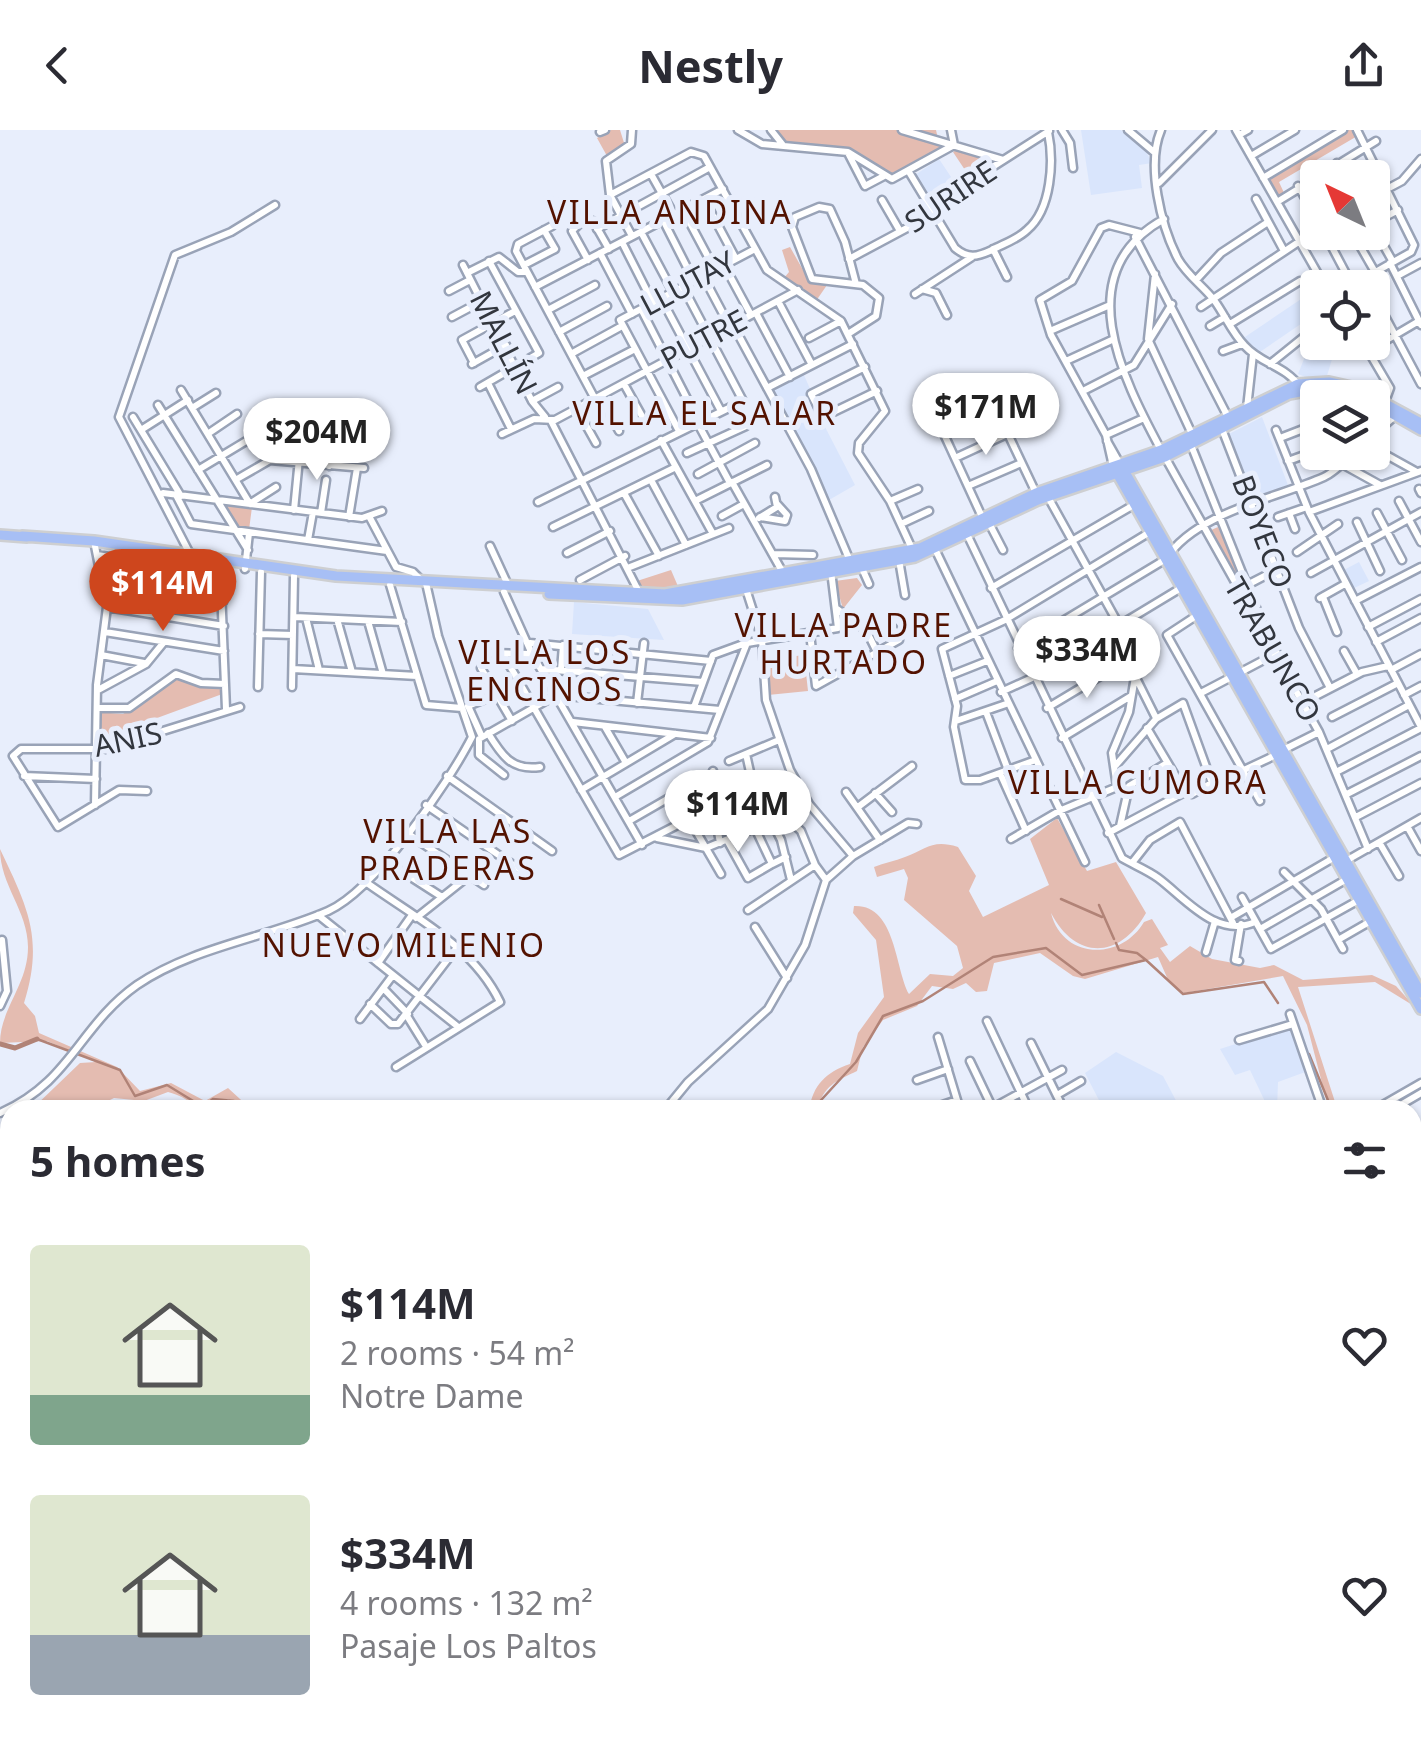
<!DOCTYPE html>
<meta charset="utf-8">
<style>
:root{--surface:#fff;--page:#f2f2f3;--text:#2b2b33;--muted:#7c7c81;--accent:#ce461d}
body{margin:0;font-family:"Noto Sans",sans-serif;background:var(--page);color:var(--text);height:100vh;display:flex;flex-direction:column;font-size:38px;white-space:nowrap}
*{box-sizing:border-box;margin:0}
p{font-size:32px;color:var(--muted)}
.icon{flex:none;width:55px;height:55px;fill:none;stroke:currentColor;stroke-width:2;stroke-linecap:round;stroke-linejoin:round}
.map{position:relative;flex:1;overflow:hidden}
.drawer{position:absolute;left:0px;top:970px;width:1422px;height:642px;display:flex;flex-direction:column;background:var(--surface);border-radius:30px 30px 0 0;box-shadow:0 2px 8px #0004}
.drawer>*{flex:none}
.needle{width:65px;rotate:317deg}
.buttons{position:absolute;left:1300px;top:30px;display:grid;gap:20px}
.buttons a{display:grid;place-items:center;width:90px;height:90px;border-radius:10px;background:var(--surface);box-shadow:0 2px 8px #0004;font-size:50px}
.price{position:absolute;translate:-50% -85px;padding:0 22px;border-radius:35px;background:#fff;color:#222;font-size:32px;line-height:65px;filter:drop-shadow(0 2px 5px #0008)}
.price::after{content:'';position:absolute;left:50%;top:60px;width:30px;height:22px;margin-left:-15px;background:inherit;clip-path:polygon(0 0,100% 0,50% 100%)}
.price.current{background:var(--accent);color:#fff}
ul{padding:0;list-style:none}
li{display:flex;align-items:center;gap:30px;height:250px;padding:0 30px}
li span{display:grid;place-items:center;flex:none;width:280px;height:200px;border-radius:10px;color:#555}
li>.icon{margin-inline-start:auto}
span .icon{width:120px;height:120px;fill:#fffc;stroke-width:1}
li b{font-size:42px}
h2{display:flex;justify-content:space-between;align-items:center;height:120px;padding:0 30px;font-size:42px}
header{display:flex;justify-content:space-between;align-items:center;height:130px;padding:0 30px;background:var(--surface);font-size:45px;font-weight:700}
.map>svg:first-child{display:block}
.built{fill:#d9e5fc}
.green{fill:#e4bcb1}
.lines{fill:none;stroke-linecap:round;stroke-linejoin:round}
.stream{stroke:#b18377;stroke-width:2.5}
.canal{stroke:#b18377;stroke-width:5}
.minor-casing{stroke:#99a3b7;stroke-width:11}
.major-casing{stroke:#cecfd1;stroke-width:14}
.minor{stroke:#fff;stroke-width:6}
.major{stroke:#a7bff5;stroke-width:9}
.labels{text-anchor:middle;stroke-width:10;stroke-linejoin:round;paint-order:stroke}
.street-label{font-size:30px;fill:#32363e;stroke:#e8eefc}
.neighbourhood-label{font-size:32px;letter-spacing:2.5px;fill:#531200;stroke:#e8eefc}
</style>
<header><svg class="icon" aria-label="back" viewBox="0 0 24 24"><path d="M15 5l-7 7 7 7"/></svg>Nestly<svg class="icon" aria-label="share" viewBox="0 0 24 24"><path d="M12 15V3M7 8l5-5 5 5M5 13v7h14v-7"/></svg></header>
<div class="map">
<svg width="1421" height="1612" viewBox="0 0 1421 1612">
<rect width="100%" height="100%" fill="#e8eefc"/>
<path class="built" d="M 1081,0 L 1121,0 L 1147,23 L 1152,33 L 1139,35 L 1142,58 L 1091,65 Z
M 939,29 L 957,56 L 935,78 L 915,45 Z
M 1313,161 L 1317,183 L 1257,224 L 1242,209 Z
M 1318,213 L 1337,213 L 1326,249 L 1313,250 L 1298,244 L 1308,219 Z
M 803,243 L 811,261 L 808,264 L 855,355 L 829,370 L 772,259 Z
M 1262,287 L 1288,355 L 1251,369 L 1227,305 Z
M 1359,432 L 1369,451 L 1350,460 L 1340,442 Z
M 574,472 L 648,479 L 664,510 L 572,504 Z
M 1291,896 L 1308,941 L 1278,952 L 1277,980 L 1269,980 L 1250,940 L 1235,945 L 1220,919 Z
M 1116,922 L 1163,946 L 1181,980 L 1104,980 L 1085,943 Z"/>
<path class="green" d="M 611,0 L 620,0 L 625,16 L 607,26 L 597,8 Z
M 773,0 L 936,0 L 938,9 L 949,16 L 889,46 L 852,20 L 784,13 Z
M 1343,0 L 1357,0 L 1359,5 L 1279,52 L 1285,65 L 1277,72 L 1263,48 Z
M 958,19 L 992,30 L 993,32 L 969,46 L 953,22 Z
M 790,117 L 807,147 L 827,155 L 816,171 L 784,148 L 789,142 L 782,120 Z
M 220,373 L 252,377 L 249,400 L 237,398 Z
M 1218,397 L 1255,478 L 1252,479 L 1209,401 Z
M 671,440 L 680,461 L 640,458 L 637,451 Z
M 857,448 L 862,455 L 843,479 L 835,451 Z
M 804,525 L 808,561 L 768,565 L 764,530 Z
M 180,547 L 200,556 L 221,558 L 225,563 L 100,609 L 98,582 L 123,584 Z
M 1057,688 L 1087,741 L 1116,732 L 1146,783 C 1120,829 1076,831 1051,783 C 1063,830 1121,831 1144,792 L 1152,789 L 1168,815 L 1160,818 L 1170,832 L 1190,816 L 1212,829 L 1260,838 L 1274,835 L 1303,850 L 1372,845 L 1396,856 L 1414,876 L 1375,852 L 1298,857 L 1336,975 L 1329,980 L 1307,895 L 1283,846 L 1184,863 L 1169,852 L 1158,827 L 1085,849 L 1073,846 L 1040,823 L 994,833 L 987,861 L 976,862 L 966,853 L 953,859 L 932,856 L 917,876 L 883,890 L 863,917 L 857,941 C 838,950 822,956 818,980 L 809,980 C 813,955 826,942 850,934 L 858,903 L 884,867 L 876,810 L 853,783 L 854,776 C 896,774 895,839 909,864 L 930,844 L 953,846 L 963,838 L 957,816 L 904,770 L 908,748 L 904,739 L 877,747 L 874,737 C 884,733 895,731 905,727 C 927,719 932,709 958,717 L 976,746 L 969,761 L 983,787 L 1049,755 L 1030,709 Z
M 0,719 C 28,778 44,809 24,873 L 35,886 L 39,903 L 117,937 L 140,961 L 171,953 L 205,971 L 228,958 L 252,980 L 241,980 L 228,969 C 187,990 203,971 168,962 L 144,971 L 114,968 L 90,980 L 31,980 L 80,933 L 96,932 L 47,911 L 0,913 C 0,879 28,855 28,817 C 28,781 0,755 0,719 Z"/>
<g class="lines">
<path class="stream" d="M 1061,769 L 1102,787
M 1099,775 L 1114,809
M 1116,813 L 1119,820 L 1137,823 L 1146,830
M 37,909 L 120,940 L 135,966 L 167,955 L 203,977 L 213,969 L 234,971 L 250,980
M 1309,924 L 1332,980
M 812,980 L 856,932 L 883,886 L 923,871 L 993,827 L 1046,818 L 1082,845 L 1146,830 L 1183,864 L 1264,852 L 1278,873
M 983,1602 L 984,1612"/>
<path class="canal" d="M 0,914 L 15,918 L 37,909"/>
<g class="minor-casing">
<path id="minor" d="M 738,0 L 762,14 L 848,22 L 892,49 L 954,15
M 771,0 L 783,15
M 902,0 L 1003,30
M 951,0 L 954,15
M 1062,0 L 1070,13 L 1073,38
M 1128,0 L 1154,22
M 1161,0 C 1146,35 1161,96 1178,129 C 1187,145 1203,156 1214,170 C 1225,185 1232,203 1245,216 C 1261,234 1286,236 1300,257
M 1236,0 L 1326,158
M 600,2 L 605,0
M 1239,5 L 1248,0
M 848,23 L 865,56 L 884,46
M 1251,26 L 1295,0
M 1337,33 L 1346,48
M 909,42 L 955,118 C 968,129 977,127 992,120 C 1003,114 1018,109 1027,100 C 1052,79 1054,30 1048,2
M 651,44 L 674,85
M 1263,48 L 1343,0
M 1361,48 L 1377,39
M 1159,53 L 1212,0
M 1298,56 L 1318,90
M 610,65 L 691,22 L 704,26 L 767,140 L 841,191 L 885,281 L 859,313 L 858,323 L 890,371 L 914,423
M 1372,67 L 1402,51 L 1421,29
M 704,69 L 736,129
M 1256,69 L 1284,121
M 882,70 L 900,101
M 1277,72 L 1376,11
M 575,80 L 581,92
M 683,80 L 715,140
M 663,90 L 694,151
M 581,92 L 572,101 L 588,130
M 581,92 L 593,91 L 609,119
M 1372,94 L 1398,80
M 1372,95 L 1393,132
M 552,96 L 518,114 L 516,121 L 595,269
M 597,99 L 710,37
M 641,102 L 673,162
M 1324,102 L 1352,155
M 1352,102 L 1375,142
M 632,106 L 610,65 L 606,31 L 631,14 L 632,0
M 1135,107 L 1228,287
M 622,112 L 653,173
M 993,119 L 1007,147
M 600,123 L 632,184
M 849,129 L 935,83 L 958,59 L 1049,1
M 1390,133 L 1421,195
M 463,135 L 532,271 L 545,287
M 524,135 L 555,119 L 544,100
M 724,135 L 751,185
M 467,143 L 499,127 L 518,142 L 527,142
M 1155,144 L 1148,209 L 1192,304
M 703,146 L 730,197
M 1397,146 L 1421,133
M 1365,148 L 1370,158
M 1196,150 L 1221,123 L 1268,92
M 535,157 L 723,59
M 1347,158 L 1411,122 L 1414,115 L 1357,0
M 922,159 L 936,163 L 947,185
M 449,161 L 470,150
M 1372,162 L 1421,254
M 915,164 L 972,127
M 661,168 L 721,281
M 778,171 L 812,235
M 1201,177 L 1318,99
M 641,179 L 699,292
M 548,180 L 595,155
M 756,183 L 790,247
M 452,187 L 482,171
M 1230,194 L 1300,151
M 733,195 L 811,339 L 850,431
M 1210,196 L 1225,187
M 1050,201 L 1110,175
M 559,202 L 607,176
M 848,204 L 876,186 L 879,168 L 863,155 L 812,149 L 792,97 L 795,87 L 819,77 L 830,79 L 845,112 L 856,154
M 809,208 L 841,191
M 1363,212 L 1390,258 L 1383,277
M 1223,221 L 1242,214
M 1368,221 L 1419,191
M 571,224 L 622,196
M 1066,231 L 1114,209
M 474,233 L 462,210 L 515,181
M 472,234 L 506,215
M 1270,234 L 1316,197
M 865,237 L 811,264 L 823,287 L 877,261
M 583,246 L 635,219
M 488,253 L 511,299
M 624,254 L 643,288
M 480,257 L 539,223 L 489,131
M 767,258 L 853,214
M 181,260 L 250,374
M 1085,260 L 1134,235 L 1172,174
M 989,264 L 1036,363
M 600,266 L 619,301
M 532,271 L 558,257
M 158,275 L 248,420
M 192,278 L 216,263
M 1247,278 L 1253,224
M 577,279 L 596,313
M 133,287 L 181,366
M 937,289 L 983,389
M 551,291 L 639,462
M 697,292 L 730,353
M 1222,299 L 1299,498 L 1330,558
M 141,300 L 188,270
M 1276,300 L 1309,382 L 1421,597
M 679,301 L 620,190 L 755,119
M 943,301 L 994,277
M 209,303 L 237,284
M 502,304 L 534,289 L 555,290 L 798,160
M 1106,305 L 1144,288
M 1372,306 L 1396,285
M 1280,308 L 1311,296
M 661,310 L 713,404
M 1107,311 L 1120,334
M 1191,315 L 1261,490
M 1372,317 L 1417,342
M 1161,320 C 1122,247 1068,142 1164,89
M 687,323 L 746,296
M 1165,327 L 1319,602 L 1368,719
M 955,328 L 1007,304
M 273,330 L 277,292
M 1288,331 L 1318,320
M 1342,334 L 1380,355
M 1113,336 L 1106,305 L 1051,205 L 1040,170 L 1072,151 L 1101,98 L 1109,95 L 1140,103
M 198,340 L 286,287 L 332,291 L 329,336
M 698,344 L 755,313
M 237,349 L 270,330 L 364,338
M 651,350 L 686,415
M 732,352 L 782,441
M 968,356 L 1019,334
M 1419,359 L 1421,363
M 163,363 L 362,388 L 382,381
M 624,363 L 659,426
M 176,365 L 191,394 L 387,421
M 1048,367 L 1119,495 L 1135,546 L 1156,588
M 695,371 L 767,335
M 890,371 L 918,359
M 1399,371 L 1421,412
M 538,372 L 743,271 L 683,157
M 251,373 L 276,357
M 294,380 L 303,288
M 1309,382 L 1421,341
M 321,383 L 326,350
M 1289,383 L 1295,399
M 1377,383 L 1402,430
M 722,386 L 744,374
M 349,387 L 357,338
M 760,387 L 785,391 L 787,385 L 777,374
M 1278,387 L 1307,377
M 370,388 L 396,437 L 413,442 L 423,452
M 759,388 L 777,377 L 775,367
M 1357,392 L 1380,441
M 989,393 L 1003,420
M 901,394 L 929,381
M 553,397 L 676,337
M 965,400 L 1122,728 C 1134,735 1147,740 1158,748 C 1185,768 1216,809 1255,792
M 308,410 L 313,382
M 94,411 L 107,477 L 97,555 L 95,675
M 490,416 L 508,455
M 936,421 L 1085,732
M 1297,422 L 1338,394
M 567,423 L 610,401
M 190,424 L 119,287 L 175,125 L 231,102 L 275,75
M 774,424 L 813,425
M 97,425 L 223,445
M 899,430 L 905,465
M 220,435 L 226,579
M 861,436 L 869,454
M 630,437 L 729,398
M 245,439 L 249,403
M 831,441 L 838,498
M 1311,443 L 1421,382
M 580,450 L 625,426
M 104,452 L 223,472
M 1249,454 L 1276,440
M 390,455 L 426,575 L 462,578
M 745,456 L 762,509 L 766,570 L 790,640 L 809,674 L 853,726
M 991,458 L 1137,373
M 504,462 L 532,524 L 642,715
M 1323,467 L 1337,502
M 1320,468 L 1345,454
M 1355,471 L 1421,437
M 107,477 L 224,496
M 837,479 L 866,500 L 877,522
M 1199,484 L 1167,505 L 1260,671
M 295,487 L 402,492
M 306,488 L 319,540
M 337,489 L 352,542
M 368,491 L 383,544
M 1368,497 L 1421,469
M 105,502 L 224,521
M 810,503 L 816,556 L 899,510 L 893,498
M 259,504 L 293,505
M 1376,512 L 1421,488
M 530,513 L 711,531
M 1018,518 L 1166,429 C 1196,382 1277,368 1324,347 C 1335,342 1345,331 1354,322
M 1344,521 L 1357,544
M 491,523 L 532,524
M 503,524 L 619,725 L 689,689
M 101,525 L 144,533
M 481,538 L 512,591
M 293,539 L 417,546
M 542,539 L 703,552
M 561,540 L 563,515
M 1391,540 L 1421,524
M 949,546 L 987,531
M 258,557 L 261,442
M 292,557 L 294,446
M 98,560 L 146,534 L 164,512
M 1001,562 L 1032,548 L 1181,458
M 1201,563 L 1277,523
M 1404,565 L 1421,556
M 955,569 L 997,551
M 637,573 L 644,513
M 1302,573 L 1362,542 L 1388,536
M 694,577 L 713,525 L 746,513
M 97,578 L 129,578 L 176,544 L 201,553 L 225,554
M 1047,578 L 1132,527
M 986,582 L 1008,640
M 1332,587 L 1398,553
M 956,591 L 1006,574
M 573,592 L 711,608
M 605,597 L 626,633
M 1147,598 L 1185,662
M 488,603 C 502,626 512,641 540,637
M 482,607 L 468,576 L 498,564
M 1062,608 L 1131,566
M 1285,619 L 1319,602
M 1327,619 L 1409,575
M 746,624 L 750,642 L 772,682 L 770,688 L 781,710 L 791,750
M 729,631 L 779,610
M 1033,631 L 980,650 L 965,650 L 954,597 L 957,576 L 942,519 L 1005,490 L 1150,402
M 1244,640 L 1278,624
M 713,641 L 725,682 L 738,705
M 1338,641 L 1421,598
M 1000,643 L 1026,701
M 504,645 L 479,625 L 479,609 L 556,565 L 720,580
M 24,646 L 96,649
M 447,646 L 552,721
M 694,646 L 714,680 L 720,713
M 581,660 L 675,604
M 147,661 L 119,660 L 58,697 L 13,626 L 21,619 L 105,619 L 240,577
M 846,662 L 880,710
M 875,663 L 892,682
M 1347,664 L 1421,626
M 675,665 L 721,744
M 615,667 L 708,612 L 747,513 L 838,498
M 426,675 L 519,739
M 858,677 L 912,636
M 772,682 L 779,680 L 801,701 L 815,735
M 1356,687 L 1421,653
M 629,691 L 681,661
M 1120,696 L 1129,656 L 1167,633
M 1407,696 L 1421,721
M 407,703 L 484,755
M 1108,703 L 1185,662 L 1192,664 L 1212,653 L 1183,573 L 1156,589 L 1116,635
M 657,708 L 706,718 L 755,698 L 772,734 L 786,727
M 1011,709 L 1059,681 L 1117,657 L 1112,623 L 1129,582 L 1135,547
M 727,710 L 748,748 L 772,734
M 1379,712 L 1399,746
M 386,731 L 442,767
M 1344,732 L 1421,688
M 1132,733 L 1150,710 L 1180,692 L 1233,793
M 1284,742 L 1321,779 L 1343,819
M 367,753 C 416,788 473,816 500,872 L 396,937
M 1242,767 L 1271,819 L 1359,770
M 748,780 L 815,735 L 826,750
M 318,785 L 457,896
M 1232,787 L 1335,727
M 416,788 L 470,745
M 755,797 L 787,848
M 1260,799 L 1347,749
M 1338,810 L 1371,791
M 1206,822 L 1215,791
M 1239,831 L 1235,830 L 1241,794
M 378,833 L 412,785
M 384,859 L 408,884
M 370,874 L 391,894 L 398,894 L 458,816
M 0,876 L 7,861 L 2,810
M 1290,884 L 1323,980
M 407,886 L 425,915
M 360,889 L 393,845
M 987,891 L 1029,980
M 938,907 L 960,980
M 1239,910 L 1293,894
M 1031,913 L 1064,980
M 970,931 L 993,979
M 917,950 L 948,939
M 1057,965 L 1081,951
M 665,980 L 688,952 L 768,879 L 805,815 L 826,750 L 853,726 L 908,693 L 917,694
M 928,980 L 957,970
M 989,980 L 1062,940
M 1374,980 L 1421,953
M 1392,980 L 1421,963
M 0,983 C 71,952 79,896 137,855 C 193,817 266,808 328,781 C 375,760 448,654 472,607 L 438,506 L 426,453
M 1412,1089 L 1421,1100
M 1412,1142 L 1421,1136
M 0,1151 L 4,1150
M 0,1162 L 7,1159
M 0,1189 L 10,1211
M 1412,1205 L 1421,1197
M 1412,1237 L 1421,1244
M 0,1242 L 10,1237
M 1412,1254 L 1421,1245
M 0,1284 L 10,1274
M 1412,1292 L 1421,1288
M 0,1307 L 10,1311
M 0,1319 L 6,1319 L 10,1311
M 1412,1336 L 1421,1332
M 0,1352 L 10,1347
M 0,1361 L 10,1357
M 0,1395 L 10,1426
M 0,1440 L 10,1438
M 0,1448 L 10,1446
M 1412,1459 L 1421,1463
M 1412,1507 L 1421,1503
M 976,1602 L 978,1612
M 990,1602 L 991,1612
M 1128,1602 L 1128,1612
M 1284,1602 L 1291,1612
M 1329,1602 L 1333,1612
M 1331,1607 L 1341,1602
M 895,1612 L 897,1602
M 1026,1612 L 1059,1612
M 1141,1612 L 1203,1602
M 1227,1612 L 1229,1602
M 1353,1612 L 1372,1602"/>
</g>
<g class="major-casing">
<path id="major" d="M 1372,272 L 1421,300
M 1121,335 L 1421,863
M 1114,338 L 1421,879
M 0,405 L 27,407
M 22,406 L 94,411 L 336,446 L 665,464 L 920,418 L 1036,363 L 1161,320 L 1298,254 L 1329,252 L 1356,258 L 1421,293
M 549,464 L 682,470 L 915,427 L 1038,370 L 1165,327 L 1289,264 L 1327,257 L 1362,268"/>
</g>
<use href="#minor" class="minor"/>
<use href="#major" class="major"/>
</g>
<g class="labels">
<g class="street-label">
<text transform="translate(951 67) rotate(-34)" y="10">SURIRE</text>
<text transform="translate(688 154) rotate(-28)" y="10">LLUTAY</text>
<text transform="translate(704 210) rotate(-28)" y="10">PUTRE</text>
<text transform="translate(503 213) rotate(63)" y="10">MALLÍN</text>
<text transform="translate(1262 402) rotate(69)" y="10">BOYECO</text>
<text transform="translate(1272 520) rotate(60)" y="10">TRABUNCO</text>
<text transform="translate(128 610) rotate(-12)" y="10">ANIS</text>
</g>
<g class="neighbourhood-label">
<text x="670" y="94">VILLA ANDINA</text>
<text x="705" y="295">VILLA EL SALAR</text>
<text x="844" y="507">VILLA PADRE<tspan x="844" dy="37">HURTADO</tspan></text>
<text x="545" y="534">VILLA LOS<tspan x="545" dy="37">ENCINOS</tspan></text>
<text x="1138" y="664">VILLA CUMORA</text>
<text x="448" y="713">VILLA LAS<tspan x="448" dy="37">PRADERAS</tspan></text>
<text x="404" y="827">NUEVO MILENIO</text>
</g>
</g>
</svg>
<div class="buttons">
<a><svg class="needle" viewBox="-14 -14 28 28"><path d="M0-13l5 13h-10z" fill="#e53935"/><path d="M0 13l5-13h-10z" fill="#7c7c81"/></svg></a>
<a><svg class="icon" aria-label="locate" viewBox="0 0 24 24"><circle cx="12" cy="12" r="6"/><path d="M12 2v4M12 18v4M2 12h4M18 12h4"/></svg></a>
<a><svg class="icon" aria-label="layers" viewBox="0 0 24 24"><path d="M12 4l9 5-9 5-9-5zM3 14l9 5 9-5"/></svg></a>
</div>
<b class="price" style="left:986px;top:328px">$171M</b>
<b class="price" style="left:317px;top:353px">$204M</b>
<b class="price current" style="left:163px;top:504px">$114M</b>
<b class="price" style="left:1087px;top:571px">$334M</b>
<b class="price" style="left:738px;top:725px">$114M</b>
<section class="drawer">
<h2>5 homes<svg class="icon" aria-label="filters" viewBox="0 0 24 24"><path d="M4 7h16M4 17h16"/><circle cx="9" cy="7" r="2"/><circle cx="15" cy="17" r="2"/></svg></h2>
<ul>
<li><span style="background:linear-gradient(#dfe7d0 75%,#7fa58c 0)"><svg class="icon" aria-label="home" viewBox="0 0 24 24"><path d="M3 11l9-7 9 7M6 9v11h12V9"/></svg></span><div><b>$114M</b><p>2 rooms · 54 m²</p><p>Notre Dame</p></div><svg class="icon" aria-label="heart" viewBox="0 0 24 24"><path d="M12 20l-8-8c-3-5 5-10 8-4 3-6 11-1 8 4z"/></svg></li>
<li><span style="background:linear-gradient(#dfe7d0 70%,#9aa5b1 0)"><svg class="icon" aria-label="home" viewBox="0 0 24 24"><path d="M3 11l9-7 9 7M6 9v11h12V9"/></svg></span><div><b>$334M</b><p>4 rooms · 132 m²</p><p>Pasaje Los Paltos</p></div><svg class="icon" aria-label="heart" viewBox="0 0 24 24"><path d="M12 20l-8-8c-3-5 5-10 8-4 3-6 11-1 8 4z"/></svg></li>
</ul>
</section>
</div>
